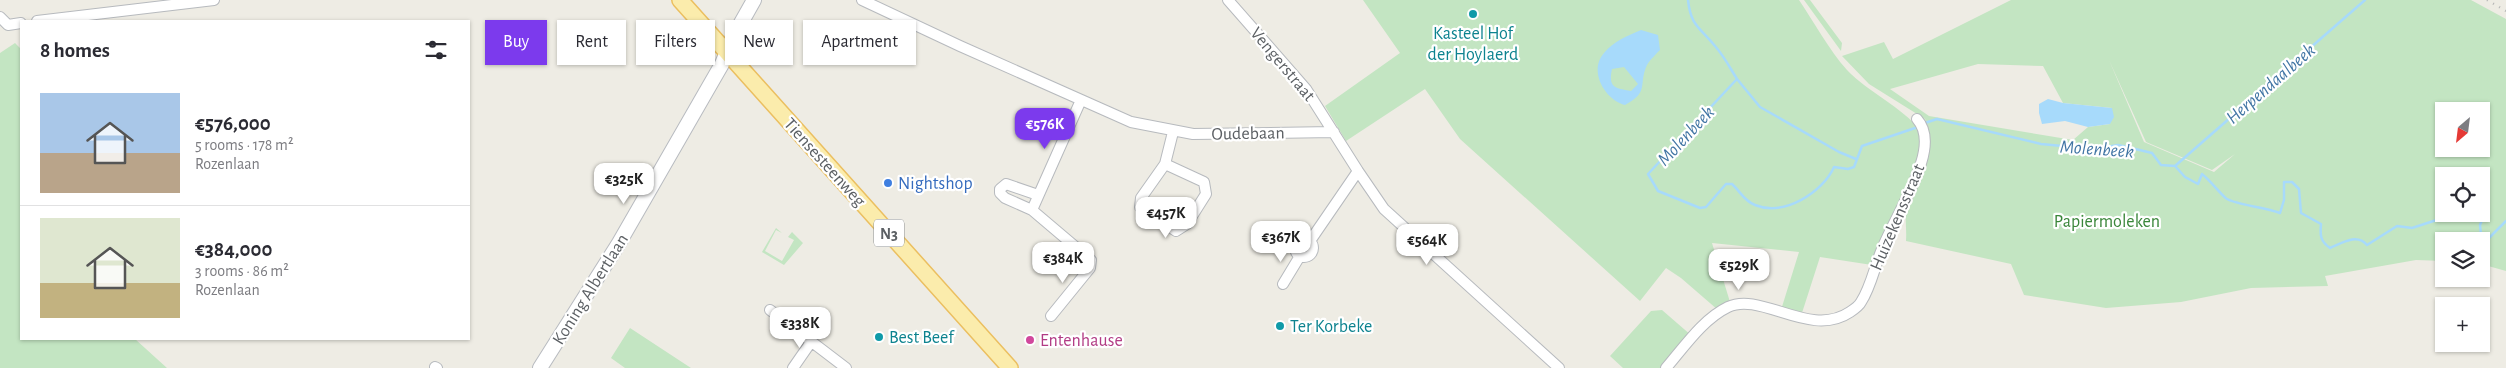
<!DOCTYPE html>
<meta charset="utf-8">
<style>
:root{--surface:#fff;--page:#f7f7f7;--text:#2b2b33;--muted:#7c7c81;--line:#e1e1e2;--accent:#7c3aed}
body{margin:0;font-family:"Alegreya Sans",sans-serif;background:var(--page);color:var(--text);height:100vh;display:flex;flex-direction:column;font-size:19px;white-space:nowrap}
*{box-sizing:border-box;margin:0}
p{font-size:16px;color:var(--muted)}
.icon{flex:none;width:28px;height:28px;fill:none;stroke:currentColor;stroke-width:2;stroke-linecap:round;stroke-linejoin:round}
.map{position:relative;flex:1;overflow:hidden}
.drawer{position:absolute;left:20px;top:20px;width:450px;height:320px;display:flex;flex-direction:column;background:var(--surface);border-radius:0px;box-shadow:0 1px 4px #0004}
.drawer>*{flex:none}
.hud{position:absolute;left:485px;top:20px;width:475px;height:45px;display:flex;gap:10px}
.needle{width:32px;rotate:208deg}
.controls{position:absolute;left:2435px;top:102px;display:grid;gap:10px}
.controls a{display:grid;place-items:center;width:55px;height:55px;border-radius:0px;background:var(--surface);box-shadow:0 1px 4px #0004;font-size:25px}
.price{position:absolute;translate:-50% -42px;padding:0 11px;border-radius:10px;background:#fff;color:#222;font-size:16px;line-height:32px;filter:drop-shadow(0 1px 2px #0008)}
.price::after{content:'';position:absolute;left:50%;top:30px;width:15px;height:11px;margin-left:-8px;background:inherit;clip-path:polygon(0 0,100% 0,50% 100%)}
.price.selected{background:var(--accent);color:#fff}
ul{padding:0;list-style:none}
li{display:flex;align-items:center;gap:15px;height:125px;padding:0 20px}
li+li{border-top:1px solid var(--line)}
li span{display:grid;place-items:center;flex:none;width:140px;height:100px;border-radius:0px;color:#555}
li>.icon{margin-inline-start:auto}
span .icon{width:60px;height:60px;fill:#fffc;stroke-width:1}
li b{font-size:21px}
h2{display:flex;justify-content:space-between;align-items:center;height:60px;padding:0 20px;font-size:21px}
.tag{padding:0 18px;border-radius:0px;background:var(--surface);box-shadow:0 1px 4px #0004;font-size:18px;line-height:45px}
.tag.selected{background:var(--accent);color:#fff}
.map>svg:first-child{display:block}
.green{fill:#c3e5c2;fill-rule:evenodd}
.water{fill:#a7dafb;fill-rule:evenodd}
.lines{fill:none;stroke-linecap:round;stroke-linejoin:round}
.stream{stroke:#a7dafb;stroke-width:2.5}
.street-casing{stroke:#b7babe;stroke-width:12}
.secondary-casing{stroke:#b8bbc0;stroke-width:16}
.primary-casing{stroke:#ebbf60;stroke-width:18}
.street{stroke:#fff;stroke-width:10}
.secondary{stroke:#fff;stroke-width:14}
.primary{stroke:#fbecac;stroke-width:15}
.rail{stroke:#b3b4b4;stroke-width:2.5;stroke-dasharray:1 6;stroke-linecap:butt}
.culture-dot{fill:#0f9aa8;stroke:#fff;stroke-width:2}
.shop-dot{fill:#3f7fe0;stroke:#fff;stroke-width:2}
.hotel-dot{fill:#d1479c;stroke:#fff;stroke-width:2}
.labels{text-anchor:middle;stroke-width:4.5;stroke-linejoin:round;paint-order:stroke}
.shield{fill:#fff;stroke:#8d9092;stroke-width:1}
.shield-label{font-size:16px;font-weight:bold;fill:#5c6064}
.culture-label{font-size:18px;fill:#0d838f;stroke:#fff;text-anchor:start}
.street-label{font-size:18px;fill:#5c6064;stroke:#fff}
.shop-label{font-size:18px;fill:#366cbe;stroke:#fff;text-anchor:start}
.park-label{font-size:18px;fill:#3a863a;stroke:#fff}
.hotel-label{font-size:18px;fill:#b23c85;stroke:#fff;text-anchor:start}
.water-label{font-size:19px;font-style:italic;fill:#4175a4;stroke:#fff}
</style>
<div class="map">
<svg width="2506" height="368" viewBox="0 0 2506 368">
<rect width="100%" height="100%" fill="#eeece4"/>
<path class="green" d="M 1363,0 L 1799,0 C 1814,22 1829,50 1847,70 C 1869,93 1901,106 1921,131 L 1920,159 L 1872,265 L 1820,257 L 1801,316 L 1781,310 L 1799,252 L 1712,243 L 1730,302 L 1718,310 L 1681,278 L 1666,268 L 1640,301 L 1460,139 L 1425,89 L 1346,141 L 1325,106 L 1400,53 Z
M 1804,0 L 1810,0 L 1842,43 L 1841,51 Z
M 2011,0 L 2471,0 L 2506,19 L 2506,271 L 2481,264 L 2481,241 L 2444,241 L 2444,261 L 2416,260 L 2325,276 L 2328,286 L 2251,288 L 2181,302 L 2106,308 L 2024,295 L 2011,264 L 1906,241 C 1907,228 1904,213 1907,201 C 1915,173 1939,148 1925,119 L 1869,84 L 1842,56 L 1884,42 L 1893,59 ZM 2109,60 L 2146,142 L 2212,170 L 2235,154 L 2214,172 L 2144,142 ZM 1978,64 L 2043,66 L 2063,103 L 2112,108 L 2110,124 L 2088,127 L 2073,140 L 1929,116 L 1890,89 ZM 2444,111 L 2481,111 L 2481,149 L 2444,149 ZM 2444,176 L 2481,176 L 2481,214 L 2444,214 Z
M 15,43 L 21,49 L 21,339 L 135,339 L 167,368 L 0,368 L 0,53 Z
M 776,228 L 782,233 L 776,230 L 765,251 L 782,261 L 794,240 L 788,237 L 792,232 L 803,243 L 784,265 L 762,252 Z
M 1662,310 L 1692,336 L 1663,368 L 1623,368 L 1610,356 L 1651,311 Z
M 630,328 L 691,368 L 625,368 L 611,358 Z"/>
<path class="water" d="M 1641,30 L 1658,35 L 1660,50 C 1656,54 1650,60 1647,65 C 1638,84 1650,92 1625,105 C 1605,100 1588,71 1604,53 C 1614,41 1627,36 1641,30 ZM 1624,67 L 1638,84 L 1631,91 C 1615,88 1608,88 1612,69 Z
M 2048,99 L 2063,103 L 2112,108 L 2114,117 L 2110,124 L 2088,127 L 2065,121 L 2042,124 L 2039,113 L 2039,104 Z"/>
<g class="lines">
<path class="stream" d="M 1688,0 C 1691,27 1700,27 1715,46 C 1724,56 1730,68 1737,79 L 1648,174 L 1658,191 L 1700,208 L 1706,207 L 1726,184 L 1732,184 C 1740,191 1744,201 1755,205 C 1784,217 1823,192 1834,167 L 1848,169 L 1854,167 L 1862,146 L 1918,127
M 1737,79 L 1760,107 L 1839,152 L 1856,159
M 1925,123 L 1937,119 L 2041,144 L 2094,149 L 2118,145 L 2127,147 L 2152,153 L 2161,165 L 2175,166 L 2185,177 L 2198,184 L 2202,174 C 2209,179 2223,197 2227,199 C 2237,205 2265,207 2280,213 L 2284,200 L 2284,182 L 2292,182 L 2299,189 L 2301,213 L 2321,224 C 2320,235 2320,241 2330,248 C 2342,243 2357,233 2367,245 L 2397,226 L 2412,228 L 2455,214
M 2175,166 L 2365,0
M 2481,214 L 2483,218 L 2480,225 L 2481,235 L 2488,239 L 2506,221"/>
<g class="street-casing">
<path id="street" d="M 862,0 L 960,46 L 1131,122 L 1193,134 L 1334,132
M 1228,0 L 1306,89 L 1358,171 L 1384,209 L 1559,368
M 0,17 L 8,25 L 21,23
M 37,21 L 214,0
M 1165,164 L 1204,182 L 1206,194 L 1187,224 L 1176,231 L 1140,207 L 1141,198 L 1165,164 L 1173,132
M 1038,195 L 1006,184 L 1000,189 L 1000,193 L 1005,198 L 1032,210 L 1091,260 L 1090,268 L 1051,316
M 1032,210 L 1081,100
M1295 248a9 9 0 1 1 18 0a9 9 0 1 1-18 0Z
M 1310,241 L 1358,171
M 1283,284 L 1300,256
M 770,310 L 846,368
M 435,367 L 437,368
M 793,368 L 811,342
M 1666,368 C 1684,347 1703,319 1728,307 C 1761,291 1810,339 1850,312 C 1853,310 1859,306 1861,302 C 1871,287 1875,265 1882,249 C 1893,222 1920,178 1924,151 C 1926,139 1925,128 1917,119"/>
</g>
<g class="secondary-casing">
<path id="secondary" d="M 540,368 L 619,243 L 722,64 L 732,39 L 754,0"/>
</g>
<g class="primary-casing">
<path id="primary" d="M 680,0 L 1010,368"/>
</g>
<use href="#street" class="street"/>
<use href="#secondary" class="secondary"/>
<use href="#primary" class="primary"/>
<path class="rail" d="M 2487,0 L 2506,11"/>
</g>
<g class="culture-dot">
<circle cx="1473" cy="14" r="5"/>
<circle cx="1280" cy="326" r="5"/>
<circle cx="879" cy="337" r="5"/>
</g>
<circle class="shop-dot" cx="888" cy="183" r="5"/>
<circle class="hotel-dot" cx="1030" cy="340" r="5"/>
<g class="labels">
<rect class="shield" x="874" y="219.5" width="30" height="27" rx="4"/>
<g class="shield-label">
<text x="889" y="239">N3</text>
</g>
<g class="culture-label">
<text x="1473" y="39" text-anchor="middle">Kasteel Hof<tspan x="1473" dy="21">der Hoylaerd</tspan></text>
<text x="1290" y="332">Ter Korbeke</text>
<text x="889" y="343">Best Beef</text>
</g>
<g class="street-label">
<text transform="translate(1283 64) rotate(50)" y="6">Vengerstraat</text>
<text transform="translate(1248 133) rotate(-1)" y="6">Oudebaan</text>
<text transform="translate(825 162) rotate(48)" y="6">Tiensesteenweg</text>
<text transform="translate(1897 217) rotate(-67)" y="6">Huizekensstraat</text>
<text transform="translate(590 289) rotate(-58)" y="6">Koning Albertlaan</text>
</g>
<g class="shop-label">
<text x="898" y="189">Nightshop</text>
</g>
<g class="park-label">
<text x="2107" y="227">Papiermoleken</text>
</g>
<g class="hotel-label">
<text x="1040" y="346">Entenhause</text>
</g>
<g class="water-label">
<text transform="translate(2270 83) rotate(-41)" y="7">Herpendaalbeek</text>
<text transform="translate(1685 135) rotate(-47)" y="7">Molenbeek</text>
<text transform="translate(2097 148) rotate(4)" y="7">Molenbeek</text>
</g>
</g>
</svg>
<div class="controls">
<a><svg class="needle" viewBox="-14 -14 28 28"><path d="M0-13l5 13h-10z" fill="#e53935"/><path d="M0 13l5-13h-10z" fill="#7c7c81"/></svg></a>
<a><svg class="icon" aria-label="locate" viewBox="0 0 24 24"><circle cx="12" cy="12" r="6"/><path d="M12 2v4M12 18v4M2 12h4M18 12h4"/></svg></a>
<a><svg class="icon" aria-label="layers" viewBox="0 0 24 24"><path d="M12 4l9 5-9 5-9-5zM3 14l9 5 9-5"/></svg></a>
<a>+</a>
</div>
<b class="price selected" style="left:1045px;top:150px">€576K</b>
<b class="price" style="left:624px;top:205px">€325K</b>
<b class="price" style="left:1166px;top:239px">€457K</b>
<b class="price" style="left:1281px;top:263px">€367K</b>
<b class="price" style="left:1427px;top:266px">€564K</b>
<b class="price" style="left:1063px;top:284px">€384K</b>
<b class="price" style="left:1739px;top:291px">€529K</b>
<b class="price" style="left:800px;top:349px">€338K</b>
<div class="hud">
<a class="tag selected">Buy</a>
<a class="tag">Rent</a>
<a class="tag">Filters</a>
<a class="tag">New</a>
<a class="tag">Apartment</a>
</div>
<section class="drawer">
<h2>8 homes<svg class="icon" aria-label="filters" viewBox="0 0 24 24"><path d="M4 7h16M4 17h16"/><circle cx="9" cy="7" r="2"/><circle cx="15" cy="17" r="2"/></svg></h2>
<ul>
<li><span style="background:linear-gradient(#a9c7e8 60%,#b9a48a 0)"><svg class="icon" aria-label="home" viewBox="0 0 24 24"><path d="M3 11l9-7 9 7M6 9v11h12V9"/></svg></span><div><b>€576,000</b><p>5 rooms · 178 m²</p><p>Rozenlaan</p></div></li>
<li><span style="background:linear-gradient(#dfe7d0 65%,#c2b280 0)"><svg class="icon" aria-label="home" viewBox="0 0 24 24"><path d="M3 11l9-7 9 7M6 9v11h12V9"/></svg></span><div><b>€384,000</b><p>3 rooms · 86 m²</p><p>Rozenlaan</p></div></li>
</ul>
</section>
</div>
